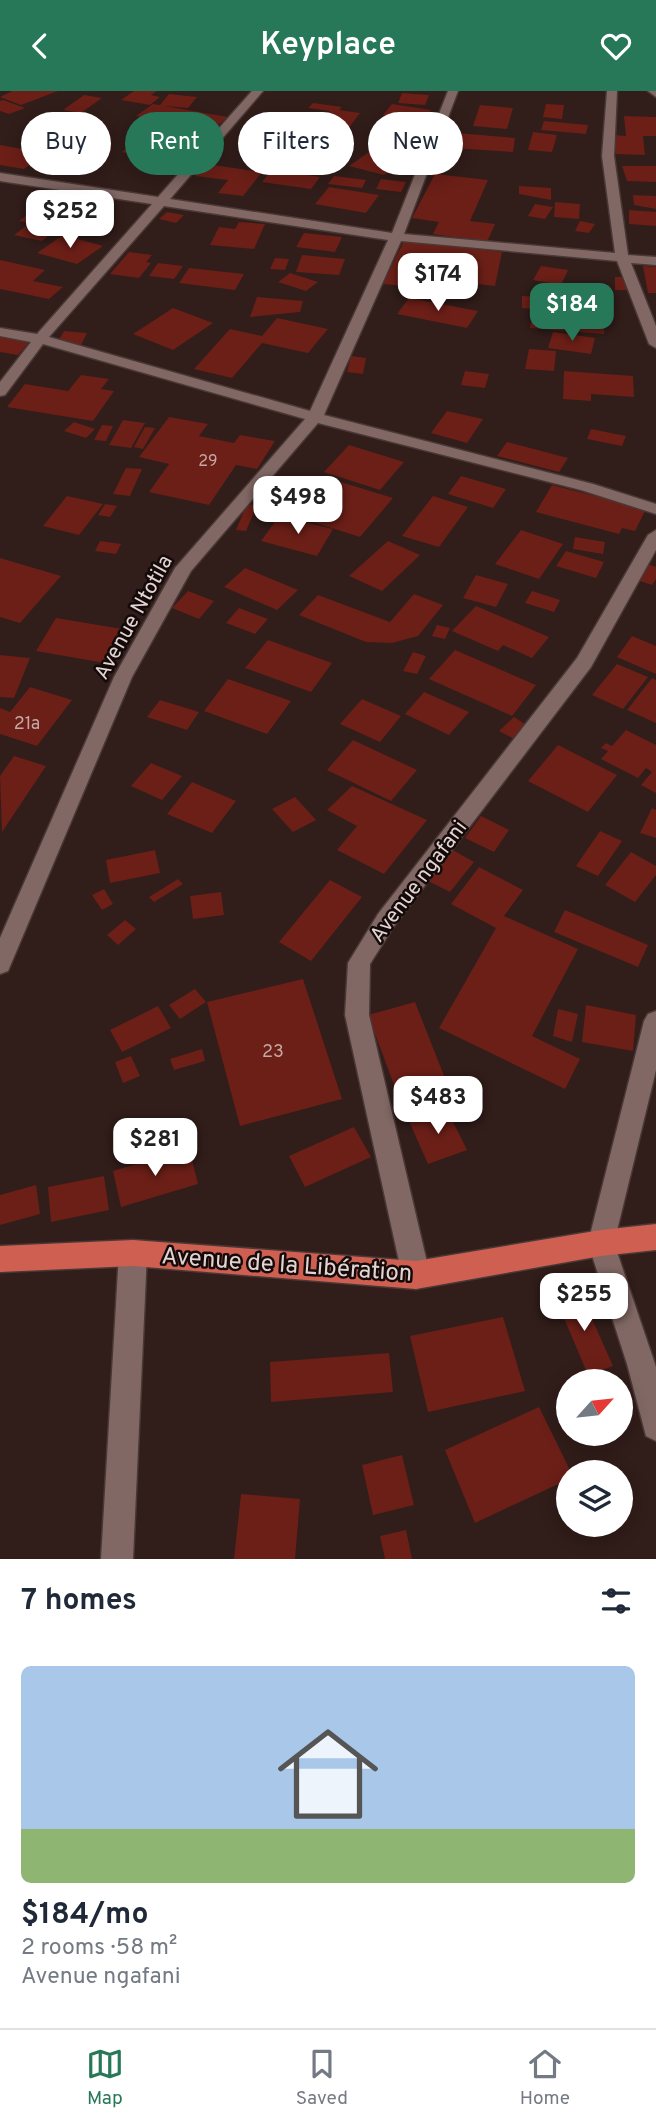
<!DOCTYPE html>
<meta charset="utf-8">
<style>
:root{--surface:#fff;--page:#f2f2f3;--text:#1f2937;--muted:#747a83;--line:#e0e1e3;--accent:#267859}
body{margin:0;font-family:Overpass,sans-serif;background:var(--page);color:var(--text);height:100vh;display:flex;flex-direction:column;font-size:26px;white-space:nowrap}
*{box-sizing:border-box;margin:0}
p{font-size:23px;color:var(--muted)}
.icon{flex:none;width:38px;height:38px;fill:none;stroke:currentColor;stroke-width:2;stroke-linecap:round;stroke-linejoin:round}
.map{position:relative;height:1468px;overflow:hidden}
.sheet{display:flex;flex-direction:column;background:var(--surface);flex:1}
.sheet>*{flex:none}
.top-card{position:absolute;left:21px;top:21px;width:614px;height:63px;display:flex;gap:14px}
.needle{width:46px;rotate:63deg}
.buttons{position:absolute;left:556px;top:1278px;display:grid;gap:14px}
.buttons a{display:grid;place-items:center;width:77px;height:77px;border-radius:50%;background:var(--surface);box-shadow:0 4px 18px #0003;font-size:35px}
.price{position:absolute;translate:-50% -60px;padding:0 16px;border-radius:14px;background:#fff;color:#222;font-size:23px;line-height:46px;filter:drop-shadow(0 2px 4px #0008)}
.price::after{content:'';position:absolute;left:50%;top:42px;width:21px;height:16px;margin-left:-10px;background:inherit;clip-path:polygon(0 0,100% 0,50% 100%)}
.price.active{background:var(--accent);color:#fff}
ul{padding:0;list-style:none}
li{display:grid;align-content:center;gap:14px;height:371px;padding:0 21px}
li span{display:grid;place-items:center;height:217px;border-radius:10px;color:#555}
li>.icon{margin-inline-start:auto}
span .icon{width:126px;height:126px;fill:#fffc;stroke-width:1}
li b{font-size:30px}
h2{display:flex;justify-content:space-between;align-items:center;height:84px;padding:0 21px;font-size:30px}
.pill{padding:0 24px;border-radius:32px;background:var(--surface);box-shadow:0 4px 18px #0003;font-size:24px;line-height:63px}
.pill.active{background:var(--accent);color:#fff}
header{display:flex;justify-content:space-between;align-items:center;height:91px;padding:0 21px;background:var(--accent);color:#fff;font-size:32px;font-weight:600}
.tabs{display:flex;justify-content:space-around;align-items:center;height:98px;border-top:2px solid var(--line);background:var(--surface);font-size:19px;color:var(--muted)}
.tabs a{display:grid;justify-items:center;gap:4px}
.tabs .active{color:var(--accent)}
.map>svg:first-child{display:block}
.building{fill:#6b1f17}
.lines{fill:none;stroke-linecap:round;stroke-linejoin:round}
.minor-casing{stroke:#493836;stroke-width:3}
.trunk-casing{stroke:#493836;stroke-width:3}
.minor{fill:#816864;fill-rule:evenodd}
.trunk{fill:#ce5f51;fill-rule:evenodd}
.labels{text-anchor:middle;stroke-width:5;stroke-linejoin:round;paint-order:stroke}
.far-number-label{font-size:16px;fill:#c5a7a3}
.number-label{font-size:18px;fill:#c5a7a3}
.street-label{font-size:21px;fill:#e3d4d2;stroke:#130a09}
.near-street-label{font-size:24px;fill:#e3d4d2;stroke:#130a09}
</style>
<header><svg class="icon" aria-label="back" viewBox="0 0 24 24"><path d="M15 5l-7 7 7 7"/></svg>Keyplace<svg class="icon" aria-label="heart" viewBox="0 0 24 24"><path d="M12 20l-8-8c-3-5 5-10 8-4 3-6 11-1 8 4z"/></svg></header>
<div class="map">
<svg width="656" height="1468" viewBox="0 0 656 1468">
<rect width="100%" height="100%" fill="#311d1a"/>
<path class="building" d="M 12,0 L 58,0 L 21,14 L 0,6 Z
M 134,0 L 157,0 L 151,4 L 160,6 L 150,14 L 121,9 Z
M 402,2 L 429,4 L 425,14 L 398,12 Z
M 169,3 L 197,6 L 188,17 L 164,15 L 228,26 L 199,50 L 187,48 L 200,37 L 136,25 L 153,13 L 160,14 Z
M 84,4 L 102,7 L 81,22 L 63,19 Z
M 3,9 L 25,17 L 9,23 L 0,20 L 0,10 Z
M 313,12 L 342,16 L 339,19 L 360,22 L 348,38 L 319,34 L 330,20 L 308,17 Z
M 392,13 L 431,19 L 424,30 L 383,24 Z
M 546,13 L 564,14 L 562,28 L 543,26 Z
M 480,14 L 513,17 L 507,38 L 473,35 Z
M 263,25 L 305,30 L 299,39 L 256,33 Z
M 624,25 L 656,26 L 656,45 L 643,45 L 645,64 L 616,63 L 614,44 L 626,45 Z
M 380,29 L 405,32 L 401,38 L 376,35 Z
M 544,30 L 588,34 L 586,43 L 541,39 Z
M 253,35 L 279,37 L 272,50 L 245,47 Z
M 289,39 L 326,44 L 318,55 L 280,50 Z
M 533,41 L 557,44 L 552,61 L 528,59 Z
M 55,42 L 80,47 L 85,43 L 99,45 L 74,63 L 35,56 Z
M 457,42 L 515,47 L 513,61 L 453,57 Z
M 165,45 L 192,52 L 184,57 L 190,59 L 184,63 L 150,55 Z
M 132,53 L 158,58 L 147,66 L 122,61 Z
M 0,54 L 45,62 L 24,78 L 0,74 Z
M 369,61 L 403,70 L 384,84 L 349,75 Z
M 206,73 L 262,81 L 243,105 L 218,102 L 228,89 L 195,85 Z
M 276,74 L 305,78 L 301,83 L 320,86 L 311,98 L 262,91 Z
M 622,75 L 656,75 L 656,91 L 627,90 Z
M 435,83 L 488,89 L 470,130 L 495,133 L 487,151 L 433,143 L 439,131 L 412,127 Z
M 334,85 L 366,89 L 362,97 L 328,93 Z
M 381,88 L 406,91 L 401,101 L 376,98 Z
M 519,95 L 551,97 L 551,109 L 519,103 Z
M 329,96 L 379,104 L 366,122 L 315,113 Z
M 53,99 L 68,101 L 59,110 L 44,108 Z
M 633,104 L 656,105 L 656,118 L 634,114 Z
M 555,111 L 580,113 L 579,128 L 554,126 Z
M 535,113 L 553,116 L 545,128 L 528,125 Z
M 33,119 L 70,127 L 42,150 L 14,144 L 30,132 L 19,130 Z
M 629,119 L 656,121 L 656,135 L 629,133 Z
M 167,121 L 184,124 L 176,132 L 159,128 Z
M 580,130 L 595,133 L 589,142 L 575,140 Z
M 239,131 L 265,133 L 254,158 L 210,154 L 219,136 L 235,138 Z
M 304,142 L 342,146 L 335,161 L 296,156 Z
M 63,144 L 103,155 L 77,173 L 37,162 Z
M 404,150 L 502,161 L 495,195 L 445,189 L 443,198 L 383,193 Z
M 129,161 L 152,164 L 146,171 L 151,172 L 139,187 L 110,183 Z
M 302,164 L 345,168 L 339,184 L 296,181 Z
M 275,167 L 289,168 L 285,179 L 270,178 Z
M 0,169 L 45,179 L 33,190 L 63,196 L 49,208 L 0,198 Z
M 158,172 L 183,175 L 174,188 L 149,185 Z
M 541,175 L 568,179 L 561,194 L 533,189 Z
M 643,175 L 656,176 L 656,202 L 648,202 Z
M 189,177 L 244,183 L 235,199 L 179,192 Z
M 290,182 L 318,191 L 306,200 L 278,191 Z
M 615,186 L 624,186 L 628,199 L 615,199 Z
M 539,198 L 575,200 L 575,208 L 594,209 L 595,222 L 522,217 L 522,205 L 539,206 Z
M 257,206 L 303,210 L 300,221 L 250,226 Z
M 409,207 L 478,220 L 467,237 L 397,223 Z
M 173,217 L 213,232 L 173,259 L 133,243 Z
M 532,221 L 605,227 L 604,243 L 530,237 Z
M 277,227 L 328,238 L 308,262 L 262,252 L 232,287 L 194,278 L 230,238 L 262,245 Z
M 64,240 L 87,242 L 81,254 L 57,252 Z
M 553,241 L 595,247 L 591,263 L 548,257 Z
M 0,244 L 31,249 L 18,264 L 0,261 Z
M 529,258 L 556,260 L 554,280 L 525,278 Z
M 351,265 L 366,267 L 363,283 L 347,281 Z
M 465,280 L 489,283 L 485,297 L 461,294 Z
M 564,280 L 633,285 L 634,306 L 591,303 L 591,310 L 563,308 Z
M 81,284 L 109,288 L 101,298 L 114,300 L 93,330 L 7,316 L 25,293 L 68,300 Z
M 447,320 L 483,328 L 467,352 L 431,342 Z
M 169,326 L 208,333 L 199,345 L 234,352 L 240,344 L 275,350 L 257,378 L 236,374 L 209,414 L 149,401 L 169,373 L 139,366 Z
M 123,329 L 145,332 L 131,357 L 109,354 Z
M 74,331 L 95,338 L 86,347 L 64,340 Z
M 102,334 L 113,335 L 106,350 L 94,349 Z
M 145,336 L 155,337 L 143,358 L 134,356 Z
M 591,338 L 626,345 L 622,355 L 587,348 Z
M 507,351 L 568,367 L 559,381 L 497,365 Z
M 349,354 L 404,371 L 380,399 L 324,381 Z
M 126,377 L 142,378 L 130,405 L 113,403 Z
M 461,385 L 506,398 L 493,417 L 448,403 Z
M 331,388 L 393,407 L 360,446 L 303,428 L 319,411 L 312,409 Z
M 552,394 L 646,418 L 635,440 L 622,437 L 619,443 L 536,421 Z
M 67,405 L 103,413 L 79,444 L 43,435 Z
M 433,405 L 468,416 L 439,456 L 402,445 Z
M 105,413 L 117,415 L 110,426 L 98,424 Z
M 247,413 L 257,414 L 246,440 L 236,439 Z
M 279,425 L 333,438 L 317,465 L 261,450 Z
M 521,439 L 563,453 L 539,488 L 495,473 Z
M 575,446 L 605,451 L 603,463 L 573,458 Z
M 100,450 L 121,453 L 116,463 L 95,460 Z
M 388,450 L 420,464 L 382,500 L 349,485 Z
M 566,460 L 604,471 L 596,487 L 556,475 Z
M 0,467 L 61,485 L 20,532 L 0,526 Z
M 648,473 L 656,476 L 656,488 L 652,494 L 637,489 Z
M 245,477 L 298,499 L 277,519 L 224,496 Z
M 476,484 L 508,493 L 496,516 L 463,507 Z
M 188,500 L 214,510 L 199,528 L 172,517 Z
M 532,500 L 560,509 L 554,521 L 525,512 Z
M 414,503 L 443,514 L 418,545 L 392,552 L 366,551 L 299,524 L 318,504 L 390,531 Z
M 476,515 L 549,546 L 532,567 L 503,554 L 498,560 L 452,540 Z
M 239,517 L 268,528 L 255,543 L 226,532 Z
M 56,527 L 122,538 L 105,572 L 36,560 Z
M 437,534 L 450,537 L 445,548 L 432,545 Z
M 632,545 L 656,555 L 656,583 L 617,566 Z
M 268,549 L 332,572 L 311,601 L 245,577 Z
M 455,559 L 536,594 L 512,625 L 429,588 Z
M 413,561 L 426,565 L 417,583 L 403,580 Z
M 0,564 L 30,567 L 14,607 L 0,606 Z
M 617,573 L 648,586 L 623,618 L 592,604 Z
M 652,587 L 656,589 L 656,632 L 627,619 Z
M 228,588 L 291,610 L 267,643 L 204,620 Z
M 30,596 L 72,609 L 37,655 L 0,643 L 0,617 L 10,621 Z
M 424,601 L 469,621 L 449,644 L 405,623 Z
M 362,608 L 401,625 L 380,651 L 340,633 Z
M 160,609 L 199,621 L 187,639 L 147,626 Z
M 514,626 L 528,635 L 514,648 L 499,640 Z
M 626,639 L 656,654 L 656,702 L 641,694 L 652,681 L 646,677 L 638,687 L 601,668 L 608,660 L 601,657 L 606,652 L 612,655 Z
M 353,649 L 417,679 L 391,710 L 327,679 Z
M 558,654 L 617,684 L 588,721 L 528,690 Z
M 14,665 L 46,675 L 2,741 L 0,685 Z
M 151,672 L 182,685 L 162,709 L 131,695 Z
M 192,691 L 236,710 L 212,742 L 167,723 Z
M 352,695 L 427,729 L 384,783 L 337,759 L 357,735 L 327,719 Z
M 295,706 L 316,729 L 293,741 L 272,718 Z
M 652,717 L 656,719 L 656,747 L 640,742 Z
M 481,725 L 509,739 L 494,761 L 465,747 Z
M 600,740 L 622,750 L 598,785 L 576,775 Z
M 451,758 L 474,771 L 450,801 L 426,789 Z
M 155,759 L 160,782 L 110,792 L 106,769 Z
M 631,761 L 656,775 L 656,784 L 635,811 L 605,794 Z
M 479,776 L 523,799 L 504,825 L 578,858 L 532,945 L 580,968 L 565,998 L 439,937 L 496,837 L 451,813 Z
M 178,788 L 183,793 L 154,811 L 149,806 Z
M 330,789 L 362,806 L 311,870 L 279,851 Z
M 104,798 L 113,813 L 102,819 L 92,804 Z
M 221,801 L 224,824 L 193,828 L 190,805 Z
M 565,819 L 648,854 L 638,876 L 554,841 Z
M 125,829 L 136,838 L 118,854 L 107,844 Z
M 303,888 L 342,1008 L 240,1035 L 207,911 Z
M 195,898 L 206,911 L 180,928 L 169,914 Z
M 415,911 L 452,1005 L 403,1018 L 368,924 Z
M 586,914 L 636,924 L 633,960 L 582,951 Z
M 158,915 L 171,937 L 122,961 L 110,939 Z
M 558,918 L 578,923 L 572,951 L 553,945 Z
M 202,958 L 205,970 L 174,979 L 170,968 Z
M 131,965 L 140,985 L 123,992 L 115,971 Z
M 446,1017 L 467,1059 L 428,1073 L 409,1030 Z
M 354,1036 L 371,1066 L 305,1096 L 289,1065 Z
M 189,1057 L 198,1093 L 121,1116 L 113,1080 Z
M 104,1085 L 109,1119 L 51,1131 L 48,1096 Z
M 36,1094 L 40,1123 L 0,1134 L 0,1104 Z
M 580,1201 L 613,1275 L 588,1284 L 556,1208 Z
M 503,1226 L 525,1300 L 428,1321 L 410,1245 Z
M 389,1262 L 393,1301 L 271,1311 L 270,1271 Z
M 539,1316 L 571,1381 L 569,1388 L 475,1432 L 445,1359 Z
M 402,1364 L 414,1414 L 373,1424 L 362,1374 Z
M 241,1403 L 300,1408 L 295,1468 L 234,1468 Z
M 406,1439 L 412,1468 L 385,1468 L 380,1445 Z"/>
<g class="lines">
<g class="minor-casing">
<path id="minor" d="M 252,0 L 263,0 L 170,108 L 392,142 L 448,0 L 458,0 L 404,143 L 615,162 L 602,65 L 607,0 L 617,0 L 614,65 L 628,164 L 656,166 L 656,174 L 631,172 L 656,235 L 656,257 L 649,253 L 617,170 L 401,150 L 324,324 L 593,393 L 656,413 L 656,423 L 581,399 L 318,332 L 191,480 L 132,586 L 11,873 L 8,880 L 0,883 L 0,847 L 114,586 L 175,477 L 305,328 L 43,253 L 5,304 L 0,305 L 0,291 L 31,251 L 0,245 L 0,237 L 37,243 L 152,113 L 0,90 L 0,82 L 158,106 ZM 164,115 L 388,149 L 310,320 L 49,246 Z
M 648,0 L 656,0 L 656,6 Z
M 656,439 L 656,459 L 591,576 L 394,835 L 370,873 L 369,924 L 430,1184 L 426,1194 L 416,1198 L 406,1194 L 402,1184 L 345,924 L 348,872 L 378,823 L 577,567 L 648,444 Z
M 656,920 L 656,979 L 614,1152 L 656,1276 L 656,1350 L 646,1345 L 627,1273 L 588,1152 L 644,930 L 648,923 Z
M 133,1149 L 143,1153 L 147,1162 L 133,1468 L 101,1468 L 119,1162 L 123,1153 Z"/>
</g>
<g class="trunk-casing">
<path id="trunk" d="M 656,1133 L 656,1159 L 601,1165 L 416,1198 L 133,1175 L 0,1181 L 0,1155 L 133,1149 L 416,1170 L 601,1139 Z"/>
</g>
<use href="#minor" class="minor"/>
<use href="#trunk" class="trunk"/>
</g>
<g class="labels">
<g class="far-number-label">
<text x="208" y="375">29</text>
</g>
<g class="number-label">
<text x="27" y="638">21a</text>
<text x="273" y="966">23</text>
</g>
<g class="street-label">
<text transform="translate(133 526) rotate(-61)" y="7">Avenue Ntotila</text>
<text transform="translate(418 790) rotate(-53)" y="7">Avenue ngafani</text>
</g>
<g class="near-street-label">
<text transform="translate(287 1173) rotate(4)" y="8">Avenue de la Libération</text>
</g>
</g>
</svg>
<div class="buttons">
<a><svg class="needle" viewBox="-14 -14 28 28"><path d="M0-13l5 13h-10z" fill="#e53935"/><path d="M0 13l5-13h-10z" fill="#747a83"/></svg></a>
<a><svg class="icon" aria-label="layers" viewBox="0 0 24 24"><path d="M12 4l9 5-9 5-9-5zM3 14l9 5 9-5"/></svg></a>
</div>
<b class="price" style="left:70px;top:159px">$252</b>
<b class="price" style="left:438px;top:222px">$174</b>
<b class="price active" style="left:572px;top:252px">$184</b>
<b class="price" style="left:298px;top:445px">$498</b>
<b class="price" style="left:438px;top:1045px">$483</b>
<b class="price" style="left:155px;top:1087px">$281</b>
<b class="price" style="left:584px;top:1242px">$255</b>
<div class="top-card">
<a class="pill">Buy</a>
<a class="pill active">Rent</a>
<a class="pill">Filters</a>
<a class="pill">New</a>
</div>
</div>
<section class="sheet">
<h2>7 homes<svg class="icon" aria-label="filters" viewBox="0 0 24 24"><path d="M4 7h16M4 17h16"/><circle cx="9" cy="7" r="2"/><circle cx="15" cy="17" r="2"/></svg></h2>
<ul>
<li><span style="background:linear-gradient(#a9c7e8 75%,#8fb573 0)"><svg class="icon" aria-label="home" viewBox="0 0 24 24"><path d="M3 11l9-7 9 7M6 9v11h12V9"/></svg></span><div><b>$184/mo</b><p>2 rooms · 58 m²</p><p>Avenue ngafani</p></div></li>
</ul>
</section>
<nav class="tabs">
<a class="active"><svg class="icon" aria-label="map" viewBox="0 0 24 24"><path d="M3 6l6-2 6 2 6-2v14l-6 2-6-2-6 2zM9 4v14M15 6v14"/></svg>Map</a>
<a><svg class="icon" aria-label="saved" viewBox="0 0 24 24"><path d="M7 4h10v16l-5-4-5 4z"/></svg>Saved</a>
<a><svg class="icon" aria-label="home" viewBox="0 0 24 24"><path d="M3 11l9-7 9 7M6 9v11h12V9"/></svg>Home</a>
</nav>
